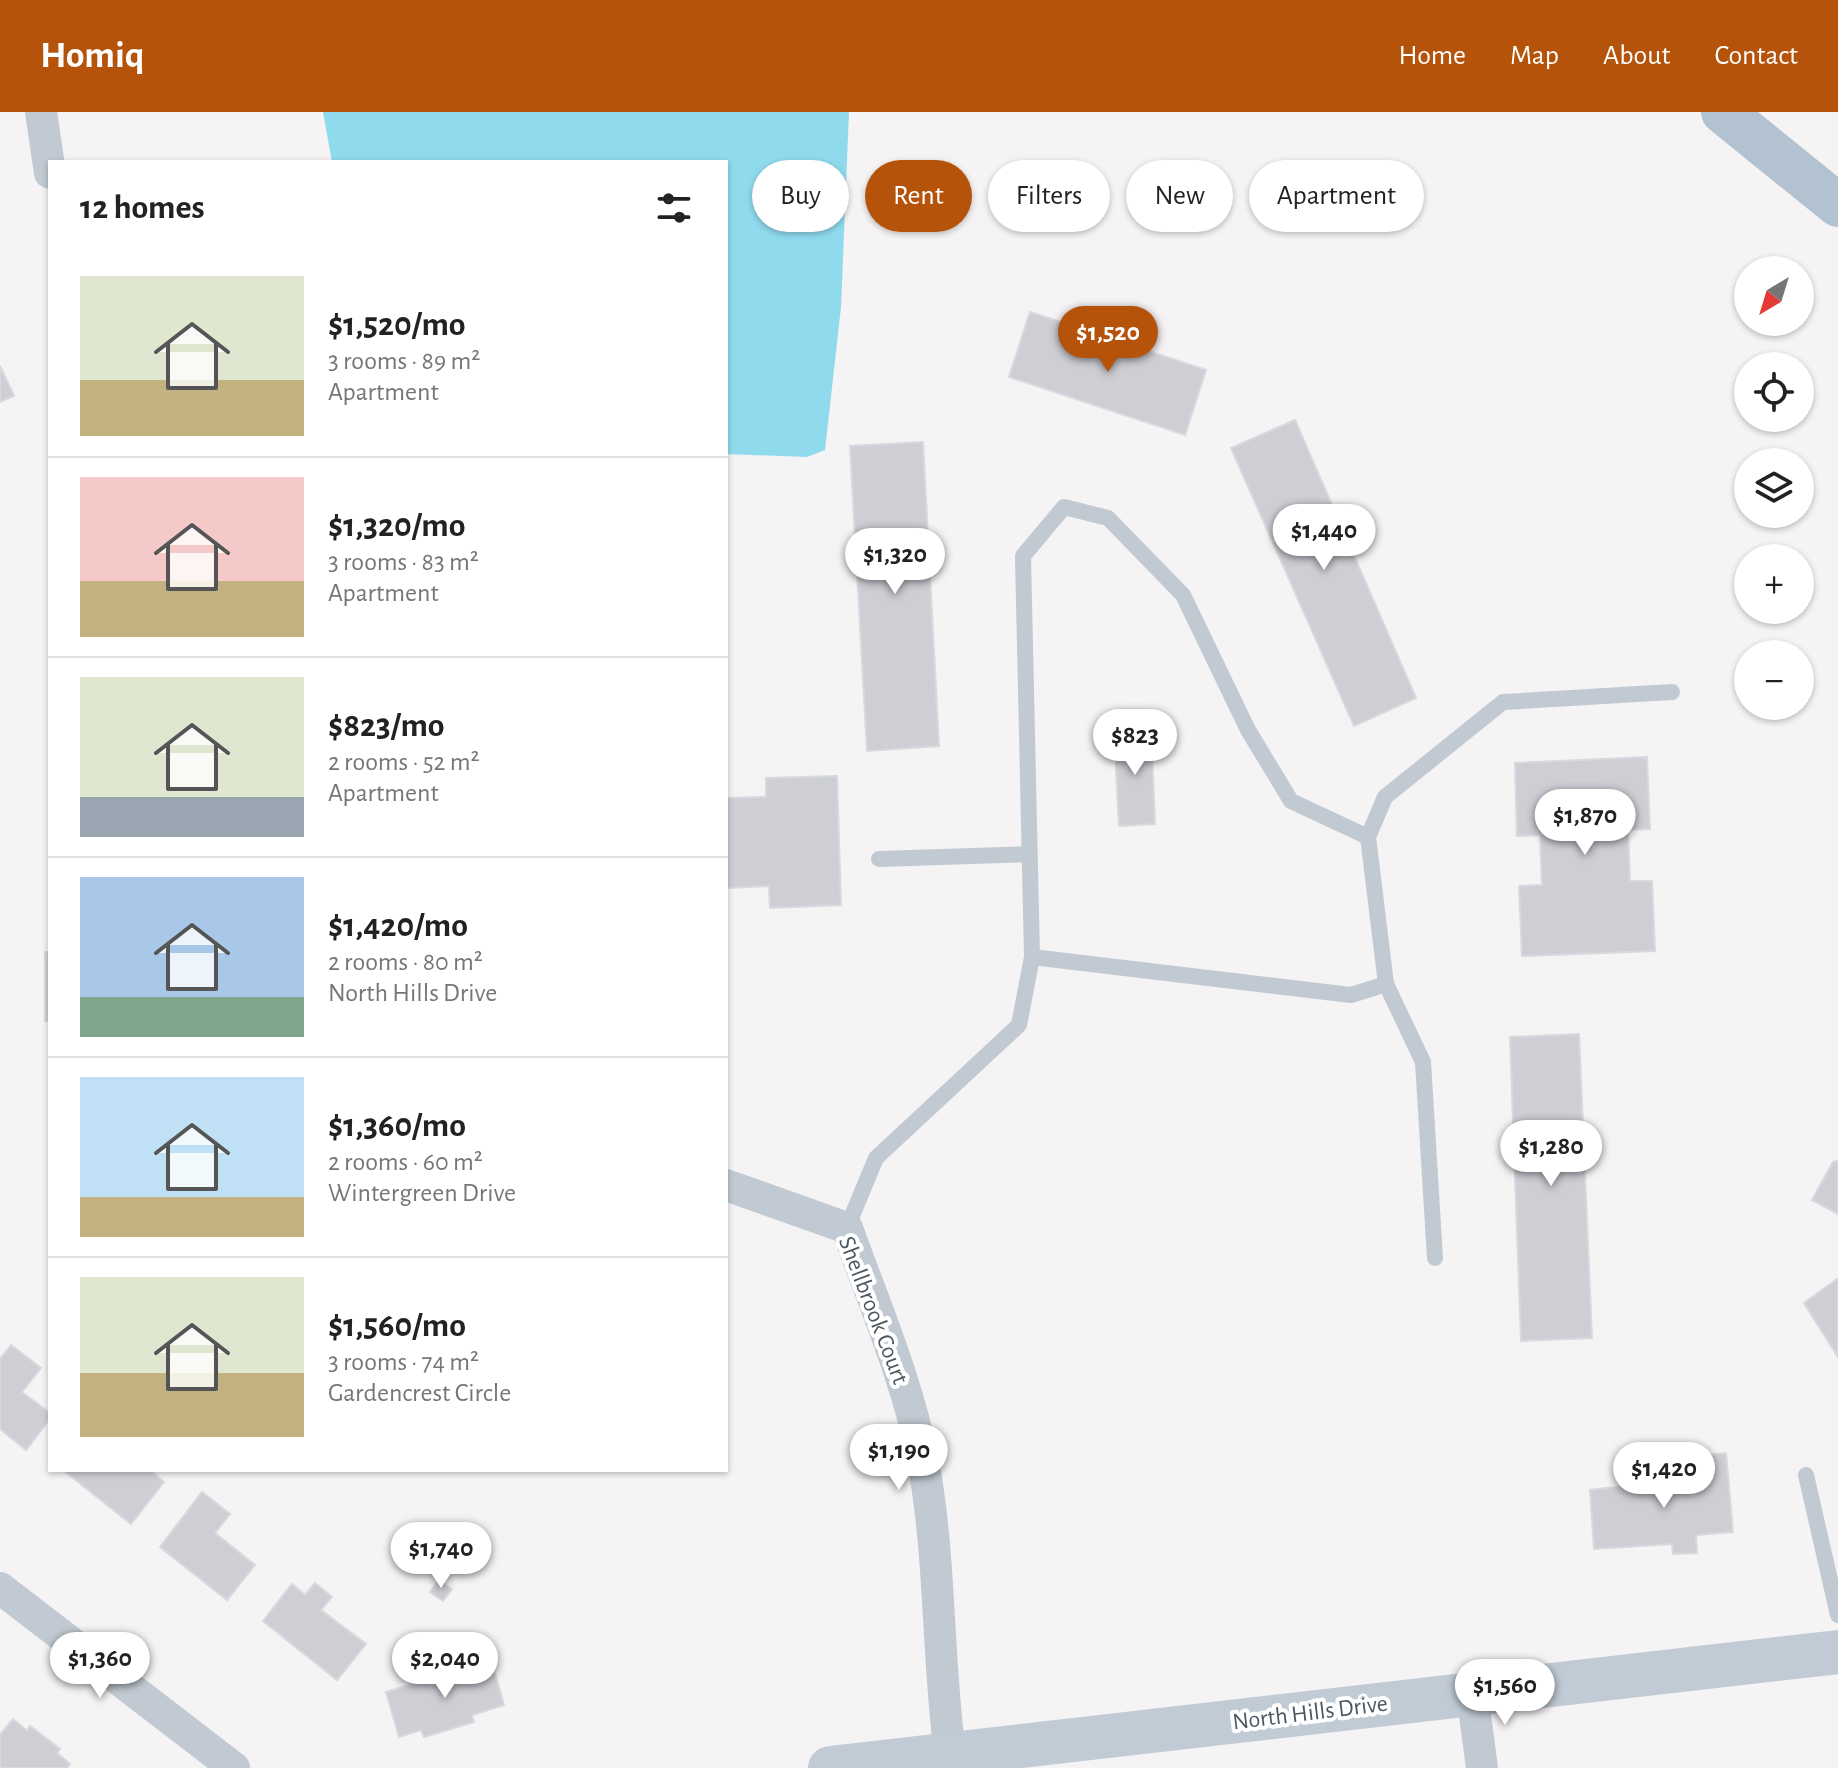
<!DOCTYPE html>
<meta charset="utf-8">
<style>
:root{--surface:#fff;--page:#f6f6f6;--text:#222;--muted:#767676;--line:#e0e0e0;--accent:#b45309}
body{margin:0;font-family:"Alegreya Sans",sans-serif;background:var(--page);color:var(--text);height:100vh;display:flex;flex-direction:column;font-size:30px;white-space:nowrap}
*{box-sizing:border-box;margin:0}
p{font-size:26px;color:var(--muted)}
.icon{flex:none;width:44px;height:44px;fill:none;stroke:currentColor;stroke-width:2;stroke-linecap:round;stroke-linejoin:round}
.map{position:relative;flex:1;overflow:hidden}
.details{position:absolute;left:48px;top:48px;width:680px;height:1312px;display:flex;flex-direction:column;background:var(--surface);border-radius:0px;box-shadow:0 2px 6px #0004}
.details>*{flex:none}
.banner{position:absolute;left:752px;top:48px;width:760px;height:72px;display:flex;gap:16px}
.needle{width:52px;rotate:218deg}
.controls{position:absolute;left:1734px;top:144px;display:grid;gap:16px}
.controls a{display:grid;place-items:center;width:80px;height:80px;border-radius:50%;background:var(--surface);box-shadow:0 2px 6px #0004;font-size:40px}
.price{position:absolute;translate:-50% -68px;padding:0 18px;border-radius:28px;background:#fff;color:#222;font-size:26px;line-height:52px;filter:drop-shadow(0 2px 4px #0008)}
.price::after{content:'';position:absolute;left:50%;top:48px;width:24px;height:18px;margin-left:-12px;background:inherit;clip-path:polygon(0 0,100% 0,50% 100%)}
.price.selected{background:var(--accent);color:#fff}
ul{padding:0;list-style:none}
li{display:flex;align-items:center;gap:24px;height:200px;padding:0 32px}
li+li{border-top:2px solid var(--line)}
li span{display:grid;place-items:center;flex:none;width:224px;height:160px;border-radius:0px;color:#555}
li>.icon{margin-inline-start:auto}
span .icon{width:96px;height:96px;fill:#fffc;stroke-width:1}
li b{font-size:34px}
h2{display:flex;justify-content:space-between;align-items:center;height:96px;padding:0 32px;font-size:34px}
.pill{padding:0 28px;border-radius:36px;background:var(--surface);box-shadow:0 2px 6px #0004;font-size:28px;line-height:72px}
.pill.selected{background:var(--accent);color:#fff}
header{display:flex;align-items:center;gap:48px;box-sizing:border-box;height:112px;padding:0 40px;background:var(--accent);color:#fff}
header strong{font-size:38px}
nav{display:flex;gap:44px;margin-inline-start:auto;font-size:28px}
.map>svg:first-child{display:block}
.water{fill:#90daee}
.building{fill:#cdcfd5;stroke:#d7d9de;stroke-width:2}
.lines{fill:none;stroke-linecap:round;stroke-linejoin:round}
.service{stroke:#c1cad2;stroke-width:16}
.minor{stroke:#c1cad2;stroke-width:32}
.secondary{stroke:#c1cbd6;stroke-width:44}
.primary{stroke:#b3c2d1;stroke-width:44}
.labels{text-anchor:middle;stroke-width:8;stroke-linejoin:round;paint-order:stroke}
.street-label{font-size:24px;fill:#4a5661;stroke:#fff}
</style>
<header>
<strong>Homiq</strong>
<nav><a>Home</a><a>Map</a><a>About</a><a>Contact</a></nav>
</header>
<div class="map">
<svg width="1838" height="1656" viewBox="0 0 1838 1656">
<rect width="100%" height="100%" fill="#f5f3f3"/>
<path class="water" d="M 323,0 L 849,0 L 841,195 L 825,338 L 807,345 L 726,342 L 726,50 L 332,50 Z"/>
<path class="building" d="M 1030,200 L 1206,258 L 1185,323 L 1009,265 Z
M 0,254 L 14,284 L 0,290 Z
M 1295,308 L 1416,586 L 1354,614 L 1231,336 Z
M 923,330 L 939,634 L 867,639 L 850,334 Z
M 1151,617 L 1155,712 L 1119,714 L 1114,619 Z
M 1647,645 L 1650,717 L 1628,718 L 1630,769 L 1652,769 L 1655,839 L 1522,844 L 1519,774 L 1542,773 L 1540,723 L 1517,724 L 1515,651 Z
M 837,664 L 841,793 L 770,796 L 769,774 L 726,776 L 726,686 L 766,685 L 766,666 Z
M 45,840 L 50,840 L 50,909 L 45,909 Z
M 1579,922 L 1592,1226 L 1521,1229 L 1510,925 Z
M 1838,1049 L 1838,1102 L 1812,1088 L 1833,1050 Z
M 1837,1167 L 1838,1168 L 1838,1245 L 1804,1191 Z
M 11,1233 L 41,1256 L 22,1280 L 50,1301 L 50,1307 L 26,1338 L 0,1317 L 0,1247 Z
M 1726,1341 L 1733,1420 L 1696,1423 L 1697,1441 L 1673,1442 L 1672,1432 L 1594,1437 L 1590,1378 L 1669,1369 L 1668,1348 L 1682,1347 L 1684,1368 L 1709,1364 L 1709,1343 Z
M 63,1358 L 150,1358 L 164,1370 L 131,1412 Z
M 202,1380 L 230,1402 L 215,1421 L 255,1453 L 227,1488 L 160,1435 Z
M 439,1468 L 452,1477 L 443,1489 L 430,1480 Z
M 315,1471 L 332,1485 L 321,1498 L 366,1532 L 337,1568 L 263,1509 L 292,1472 L 305,1483 Z
M 491,1548 L 504,1593 L 472,1603 L 474,1610 L 424,1625 L 421,1618 L 399,1625 L 386,1580 Z
M 13,1607 L 27,1619 L 30,1614 L 60,1637 L 57,1641 L 70,1652 L 67,1656 L 0,1656 L 0,1623 Z"/>
<g class="lines">
<path class="service" d="M 1368,725 L 1385,685 L 1503,590 L 1672,580
M 879,747 L 1030,742
M 1386,872 L 1423,950 L 1435,1146
M 847,1116 L 876,1046 L 1019,913 L 1032,845 L 1023,444 L 1064,395 L 1108,406 L 1183,483 L 1248,618 L 1291,689 L 1368,725 L 1386,872 L 1351,883 L 1032,845
M 1806,1363 L 1838,1503"/>
<path class="minor" d="M 41,0 L 50,61
M 726,1073 L 847,1116 C 874,1192 908,1269 923,1349 C 941,1445 937,1544 950,1642
M 0,1476 L 234,1656
M 1472,1581 L 1482,1656"/>
<path class="secondary" d="M 830,1656 L 1838,1540"/>
<path class="primary" d="M 1723,0 L 1838,93"/>
</g>
<g class="labels">
<g class="street-label">
<text transform="translate(874 1198) rotate(69)" y="8">Shellbrook Court</text>
<text transform="translate(1310 1600) rotate(-7)" y="8">North Hills Drive</text>
</g>
</g>
</svg>
<div class="controls">
<a><svg class="needle" viewBox="-14 -14 28 28"><path d="M0-13l5 13h-10z" fill="#e53935"/><path d="M0 13l5-13h-10z" fill="#767676"/></svg></a>
<a><svg class="icon" aria-label="locate" viewBox="0 0 24 24"><circle cx="12" cy="12" r="6"/><path d="M12 2v4M12 18v4M2 12h4M18 12h4"/></svg></a>
<a><svg class="icon" aria-label="layers" viewBox="0 0 24 24"><path d="M12 4l9 5-9 5-9-5zM3 14l9 5 9-5"/></svg></a>
<a>+</a>
<a>−</a>
</div>
<b class="price selected" style="left:1108px;top:262px">$1,520</b>
<b class="price" style="left:1324px;top:460px">$1,440</b>
<b class="price" style="left:895px;top:484px">$1,320</b>
<b class="price" style="left:1135px;top:665px">$823</b>
<b class="price" style="left:1585px;top:745px">$1,870</b>
<b class="price" style="left:1551px;top:1076px">$1,280</b>
<b class="price" style="left:899px;top:1380px">$1,190</b>
<b class="price" style="left:1664px;top:1398px">$1,420</b>
<b class="price" style="left:441px;top:1478px">$1,740</b>
<b class="price" style="left:100px;top:1588px">$1,360</b>
<b class="price" style="left:445px;top:1588px">$2,040</b>
<b class="price" style="left:1505px;top:1615px">$1,560</b>
<div class="banner">
<a class="pill">Buy</a>
<a class="pill selected">Rent</a>
<a class="pill">Filters</a>
<a class="pill">New</a>
<a class="pill">Apartment</a>
</div>
<section class="details">
<h2>12 homes<svg class="icon" aria-label="filters" viewBox="0 0 24 24"><path d="M4 7h16M4 17h16"/><circle cx="9" cy="7" r="2"/><circle cx="15" cy="17" r="2"/></svg></h2>
<ul>
<li><span style="background:linear-gradient(#dfe7d0 65%,#c2b280 0)"><svg class="icon" aria-label="home" viewBox="0 0 24 24"><path d="M3 11l9-7 9 7M6 9v11h12V9"/></svg></span><div><b>$1,520/mo</b><p>3 rooms · 89 m²</p><p>Apartment</p></div></li>
<li><span style="background:linear-gradient(#f6c9c9 65%,#c2b280 0)"><svg class="icon" aria-label="home" viewBox="0 0 24 24"><path d="M3 11l9-7 9 7M6 9v11h12V9"/></svg></span><div><b>$1,320/mo</b><p>3 rooms · 83 m²</p><p>Apartment</p></div></li>
<li><span style="background:linear-gradient(#dfe7d0 75%,#9aa5b1 0)"><svg class="icon" aria-label="home" viewBox="0 0 24 24"><path d="M3 11l9-7 9 7M6 9v11h12V9"/></svg></span><div><b>$823/mo</b><p>2 rooms · 52 m²</p><p>Apartment</p></div></li>
<li><span style="background:linear-gradient(#a9c7e8 75%,#7fa58c 0)"><svg class="icon" aria-label="home" viewBox="0 0 24 24"><path d="M3 11l9-7 9 7M6 9v11h12V9"/></svg></span><div><b>$1,420/mo</b><p>2 rooms · 80 m²</p><p>North Hills Drive</p></div></li>
<li><span style="background:linear-gradient(#bfe0f5 75%,#c2b280 0)"><svg class="icon" aria-label="home" viewBox="0 0 24 24"><path d="M3 11l9-7 9 7M6 9v11h12V9"/></svg></span><div><b>$1,360/mo</b><p>2 rooms · 60 m²</p><p>Wintergreen Drive</p></div></li>
<li><span style="background:linear-gradient(#dfe7d0 60%,#c2b280 0)"><svg class="icon" aria-label="home" viewBox="0 0 24 24"><path d="M3 11l9-7 9 7M6 9v11h12V9"/></svg></span><div><b>$1,560/mo</b><p>3 rooms · 74 m²</p><p>Gardencrest Circle</p></div></li>
</ul>
</section>
</div>
